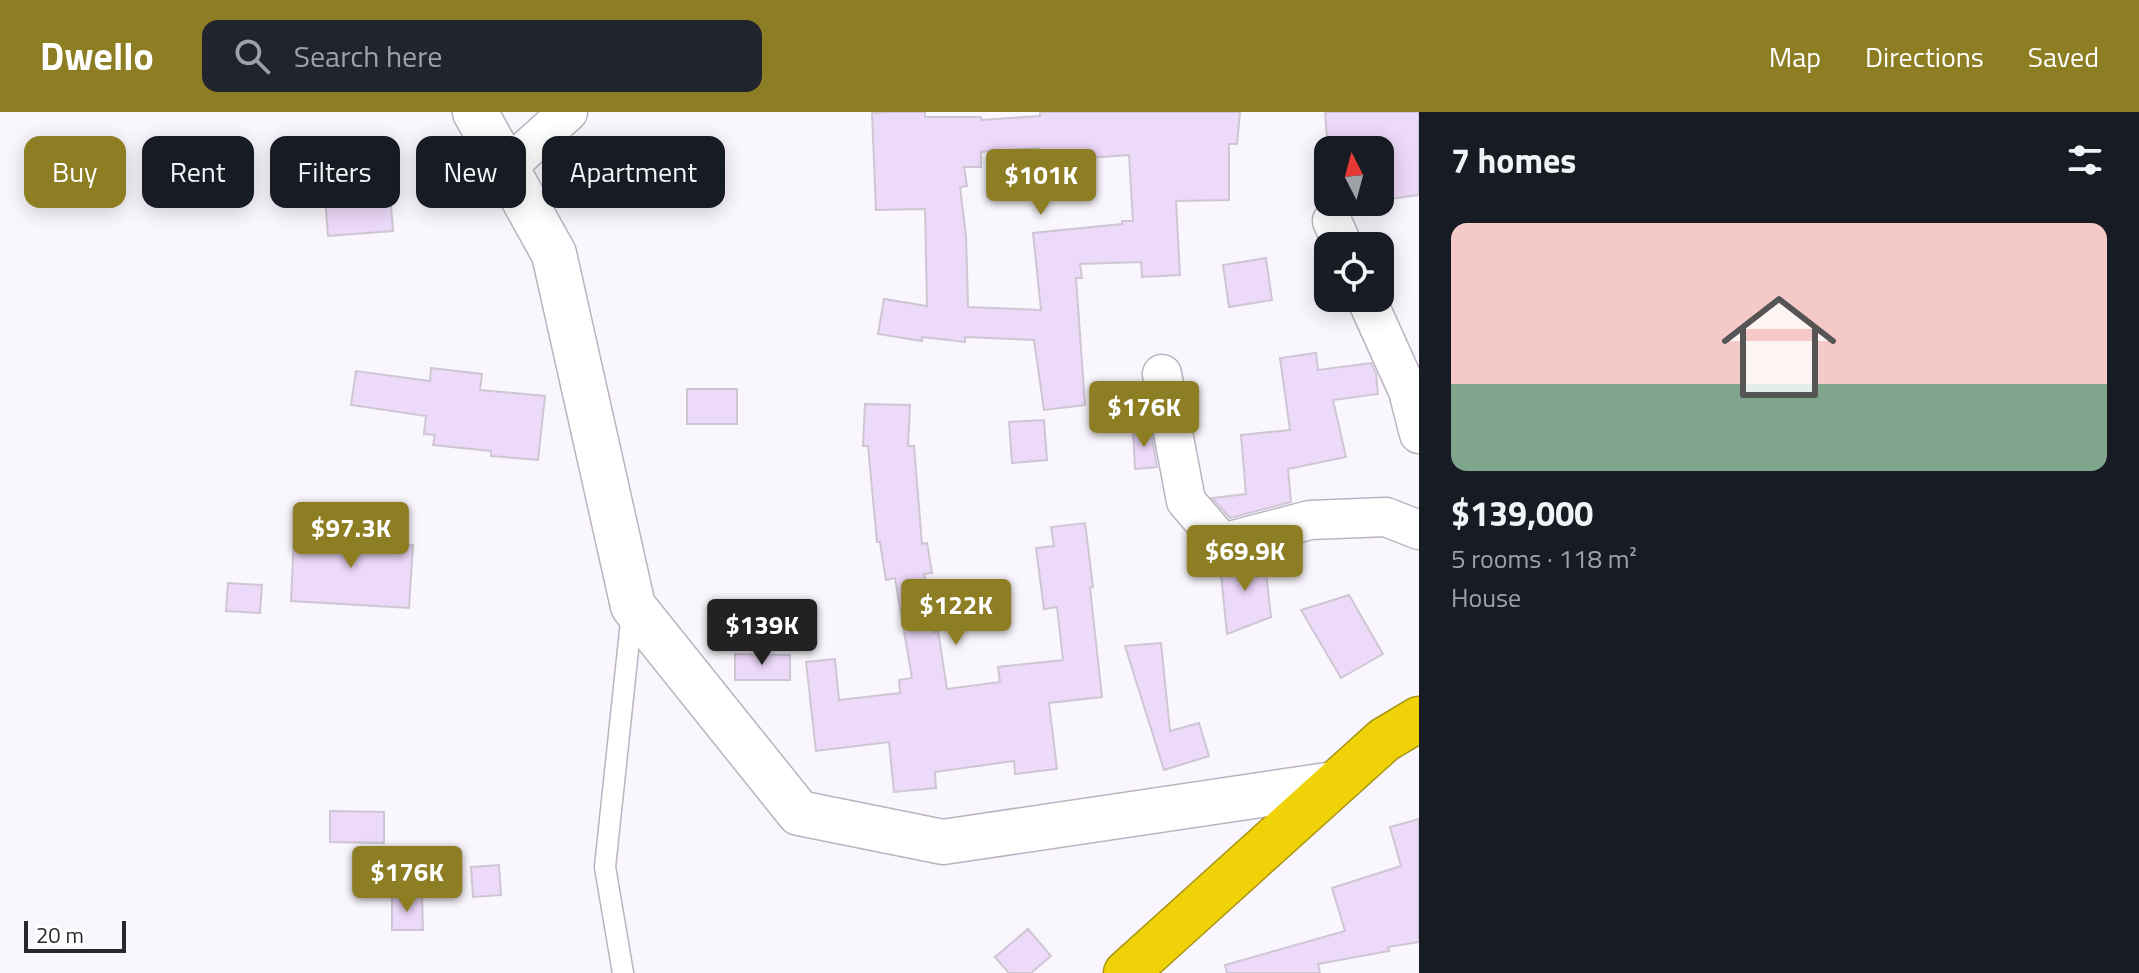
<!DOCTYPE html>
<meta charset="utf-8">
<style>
:root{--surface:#171b24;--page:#20242c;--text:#f1f3f6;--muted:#9ea1a6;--accent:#8d7d23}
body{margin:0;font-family:"Titillium Web",sans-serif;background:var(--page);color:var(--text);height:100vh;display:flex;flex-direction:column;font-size:30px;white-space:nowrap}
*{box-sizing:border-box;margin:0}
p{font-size:26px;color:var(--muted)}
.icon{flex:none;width:44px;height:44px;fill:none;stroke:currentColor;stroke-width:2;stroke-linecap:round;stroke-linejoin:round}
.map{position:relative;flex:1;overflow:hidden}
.panel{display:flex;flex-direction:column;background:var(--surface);width:720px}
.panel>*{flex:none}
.guide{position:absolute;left:24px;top:24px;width:760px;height:72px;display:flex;gap:16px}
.needle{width:52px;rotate:354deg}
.tools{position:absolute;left:1314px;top:24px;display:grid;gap:16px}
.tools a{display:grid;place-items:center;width:80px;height:80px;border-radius:16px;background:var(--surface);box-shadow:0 4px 20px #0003;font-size:40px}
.scale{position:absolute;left:24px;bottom:20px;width:102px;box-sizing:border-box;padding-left:8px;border:4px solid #29272b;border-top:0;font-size:22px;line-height:28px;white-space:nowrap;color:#29272b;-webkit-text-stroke:6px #fff;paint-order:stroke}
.price{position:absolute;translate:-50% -68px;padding:0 18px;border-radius:8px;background:var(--accent);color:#fff;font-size:26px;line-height:52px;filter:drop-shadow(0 2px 4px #0008)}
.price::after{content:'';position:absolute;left:50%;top:48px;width:24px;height:18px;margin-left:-12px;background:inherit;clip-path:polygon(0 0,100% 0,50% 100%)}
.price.on{background:#222;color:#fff}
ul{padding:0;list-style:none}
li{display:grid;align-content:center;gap:16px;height:424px;padding:0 32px}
li span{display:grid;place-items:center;height:248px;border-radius:16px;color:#555}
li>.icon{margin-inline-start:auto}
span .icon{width:144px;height:144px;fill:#fffc;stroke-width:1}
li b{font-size:34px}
h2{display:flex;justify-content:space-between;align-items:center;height:96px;padding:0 32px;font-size:34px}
.pill{padding:0 28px;border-radius:16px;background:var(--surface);box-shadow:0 4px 20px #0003;font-size:28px;line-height:72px}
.pill.on{background:var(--accent);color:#fff}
header{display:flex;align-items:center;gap:48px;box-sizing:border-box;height:112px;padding:0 40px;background:var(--accent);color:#fff}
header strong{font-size:38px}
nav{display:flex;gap:44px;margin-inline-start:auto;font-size:28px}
.search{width:560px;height:72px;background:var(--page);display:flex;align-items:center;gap:20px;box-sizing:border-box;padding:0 28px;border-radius:16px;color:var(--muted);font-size:30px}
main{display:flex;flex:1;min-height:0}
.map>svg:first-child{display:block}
.building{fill:#edd9fa;stroke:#cec7d3;stroke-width:2;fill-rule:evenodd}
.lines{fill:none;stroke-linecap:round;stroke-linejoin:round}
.lane-casing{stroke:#bbb4c0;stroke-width:23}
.street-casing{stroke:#bbb4c0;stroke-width:41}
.secondary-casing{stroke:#bbb4c0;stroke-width:47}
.highway-casing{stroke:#aa9615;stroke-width:47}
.lane{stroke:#fff;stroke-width:20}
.street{stroke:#fff;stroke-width:38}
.secondary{stroke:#fff;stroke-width:44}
.highway{stroke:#f0d209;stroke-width:44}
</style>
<header>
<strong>Dwello</strong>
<div class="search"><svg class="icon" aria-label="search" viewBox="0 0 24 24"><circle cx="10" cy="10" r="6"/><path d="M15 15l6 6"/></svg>Search here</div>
<nav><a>Map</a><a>Directions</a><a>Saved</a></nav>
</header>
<main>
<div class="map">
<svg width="1419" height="861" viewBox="0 0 1419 861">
<rect width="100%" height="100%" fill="#faf6fd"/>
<path class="building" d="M 886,0 L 925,0 L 925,5 L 981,5 L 981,8 L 1040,4 L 1040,0 L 1240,0 L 1237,32 L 1229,32 L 1229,88 L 1176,89 L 1180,163 L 1142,165 L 1141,150 L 1080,152 L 1082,166 L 1076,166 L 1085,293 L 1044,298 L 1034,228 L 965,225 L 965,230 L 922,225 L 922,229 L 878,222 L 884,187 L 927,194 L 925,97 L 876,98 L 872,1 ZM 1039,36 L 1039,39 L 1075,39 L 1076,47 L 1129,43 L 1133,109 L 1122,109 L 1122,112 L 1033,121 L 1041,198 L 968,195 L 966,124 L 960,75 L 967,74 L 964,55 L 981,55 L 981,40 Z
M 1325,0 L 1419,0 L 1419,83 L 1380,88 L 1380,38 L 1328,38 Z
M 390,80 L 393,119 L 328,124 L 325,85 Z
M 1266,146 L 1272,188 L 1229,195 L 1223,153 Z
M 1316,241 L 1318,258 L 1371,251 L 1376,261 L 1378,282 L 1333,288 L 1346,345 L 1288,357 L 1291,390 L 1230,406 L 1212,386 L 1246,382 L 1241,323 L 1290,318 L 1280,246 Z
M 431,256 L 482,262 L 480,278 L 545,284 L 538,348 L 491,344 L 491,339 L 433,333 L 435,323 L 424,322 L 426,304 L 351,293 L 356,259 L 430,269 Z
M 687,277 L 737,277 L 737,312 L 687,312 Z
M 865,292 L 910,293 L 908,334 L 914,334 L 922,432 L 927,431 L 932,461 L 924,462 L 934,520 L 938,519 L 947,577 L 1000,570 L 998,555 L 1063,548 L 1057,495 L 1044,497 L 1036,436 L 1054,434 L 1051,415 L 1085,411 L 1093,475 L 1090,476 L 1102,585 L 1049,591 L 1057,657 L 1015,662 L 1014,649 L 935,660 L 936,676 L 894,680 L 889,630 L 816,639 L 806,550 L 835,547 L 839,588 L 900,581 L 899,568 L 912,566 L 895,466 L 886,468 L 880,430 L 877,430 L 868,334 L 863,334 Z
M 1044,308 L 1047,348 L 1012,351 L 1009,310 Z
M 1150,315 L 1157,355 L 1135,357 L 1133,316 Z
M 326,411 L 357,413 L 356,429 L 413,433 L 409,496 L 291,489 L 294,426 L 325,428 Z
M 1264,443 L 1271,505 L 1227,522 L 1220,452 L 1228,452 Z
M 228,471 L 262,473 L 260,501 L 226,499 Z
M 1349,483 L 1383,542 L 1341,566 L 1301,498 Z
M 1161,531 L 1170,619 L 1199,611 L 1209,644 L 1164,658 L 1125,534 Z
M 735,542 L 790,543 L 790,568 L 735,568 Z
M 330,699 L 384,700 L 384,731 L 330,730 Z
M 1419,707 L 1419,830 L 1388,835 L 1389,839 L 1318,852 L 1320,861 L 1227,861 L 1225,853 L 1345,819 L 1332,776 L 1401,754 L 1390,715 Z
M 499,753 L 501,783 L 473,785 L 471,755 Z
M 392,785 L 422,785 L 423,818 L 392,818 Z
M 1028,817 L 1051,844 L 1031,861 L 1009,861 L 995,845 Z"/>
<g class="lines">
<g class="lane-casing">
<path id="lane" d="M 623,861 L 605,755 L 632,500"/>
</g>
<g class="street-casing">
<path id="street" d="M 506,56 L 568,0
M 1332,109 L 1343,134
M 1366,186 L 1408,279 L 1419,322
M 1162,262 L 1186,389 L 1222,431 L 1310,408 L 1386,405 L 1419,418"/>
</g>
<g class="secondary-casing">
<path id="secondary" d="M 475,0 L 554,142 L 633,494 L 799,701 L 943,730 L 1334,672"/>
</g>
<g class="highway-casing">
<path id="highway" d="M 1126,861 L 1384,628 L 1419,607"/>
</g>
<use href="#lane" class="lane"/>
<use href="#street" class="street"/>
<use href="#secondary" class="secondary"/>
<use href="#highway" class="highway"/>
</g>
</svg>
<div class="tools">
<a><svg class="needle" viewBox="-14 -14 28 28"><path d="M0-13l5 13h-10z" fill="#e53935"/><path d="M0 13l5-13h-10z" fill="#9ea1a6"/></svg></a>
<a><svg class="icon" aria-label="locate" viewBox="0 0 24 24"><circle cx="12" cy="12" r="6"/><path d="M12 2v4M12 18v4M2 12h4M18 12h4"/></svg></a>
</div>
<div class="scale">20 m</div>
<b class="price" style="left:1041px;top:105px">$101K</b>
<b class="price" style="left:1144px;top:337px">$176K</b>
<b class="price" style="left:351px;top:458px">$97.3K</b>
<b class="price" style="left:1245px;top:481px">$69.9K</b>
<b class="price" style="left:956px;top:535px">$122K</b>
<b class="price on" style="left:762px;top:555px">$139K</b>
<b class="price" style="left:407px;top:802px">$176K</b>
<div class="guide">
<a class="pill on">Buy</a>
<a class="pill">Rent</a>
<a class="pill">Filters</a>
<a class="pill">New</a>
<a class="pill">Apartment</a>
</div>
</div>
<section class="panel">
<h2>7 homes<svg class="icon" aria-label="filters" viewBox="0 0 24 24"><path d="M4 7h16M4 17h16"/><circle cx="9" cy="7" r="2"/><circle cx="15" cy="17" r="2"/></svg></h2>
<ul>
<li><span style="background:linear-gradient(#f6c9c9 65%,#7fa58c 0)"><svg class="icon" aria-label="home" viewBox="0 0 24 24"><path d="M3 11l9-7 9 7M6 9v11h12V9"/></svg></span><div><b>$139,000</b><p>5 rooms · 118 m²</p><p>House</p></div></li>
</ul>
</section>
</main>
